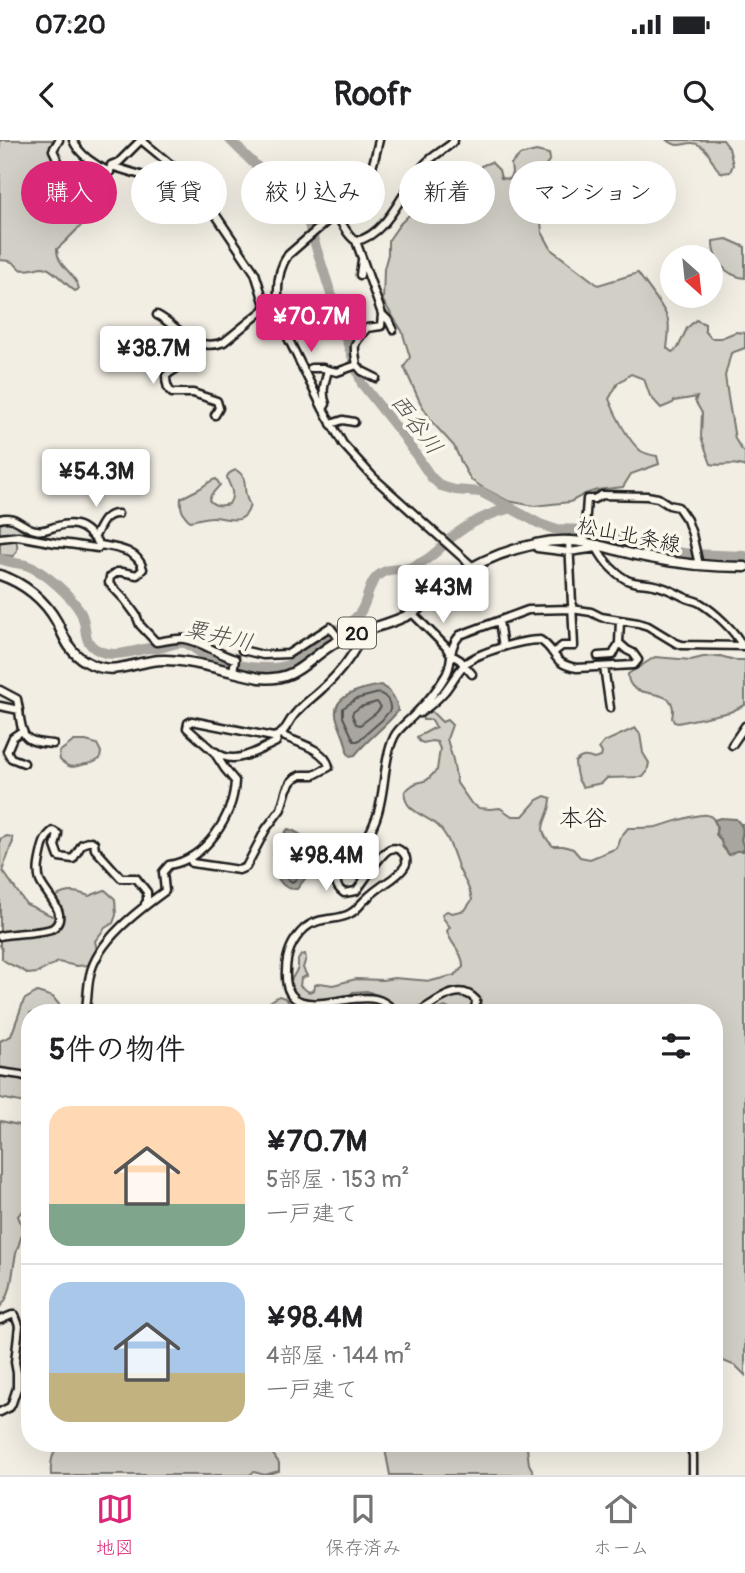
<!DOCTYPE html>
<html lang="ja">
<meta charset="utf-8">
<style>
:root{--surface:#fff;--page:#f6f6f6;--text:#202124;--muted:#757577;--line:#e0e0e0;--accent:#db2777}
body{margin:0;font-family:Pangolin,"Klee One",sans-serif;background:var(--page);color:var(--text);height:100vh;display:flex;flex-direction:column;font-size:26px;white-space:nowrap}
*{box-sizing:border-box;margin:0}
p{font-size:23px;color:var(--muted)}
.icon{flex:none;width:38px;height:38px;fill:none;stroke:currentColor;stroke-width:2;stroke-linecap:round;stroke-linejoin:round}
.map{position:relative;flex:1;overflow:hidden}
.side{position:absolute;left:21px;top:864px;width:702px;height:448px;display:flex;flex-direction:column;background:var(--surface);border-radius:28px;box-shadow:0 7px 28px #0002}
.side>*{flex:none}
.banner{position:absolute;left:21px;top:21px;width:704px;height:63px;display:flex;gap:14px}
.needle{width:46px;rotate:153deg}
.controls{position:absolute;left:660px;top:105px;display:grid;gap:14px}
.controls a{display:grid;place-items:center;width:63px;height:63px;border-radius:50%;background:var(--surface);box-shadow:0 7px 28px #0002;font-size:35px}
.price{position:absolute;translate:-50% -60px;padding:0 16px;border-radius:7px;background:#fff;color:#222;font-size:23px;line-height:46px;filter:drop-shadow(0 2px 4px #0008)}
.price::after{content:'';position:absolute;left:50%;top:42px;width:21px;height:16px;margin-left:-10px;background:inherit;clip-path:polygon(0 0,100% 0,50% 100%)}
.price.on{background:var(--accent);color:#fff}
ul{padding:0;list-style:none}
li{display:flex;align-items:center;gap:21px;height:175px;padding:0 28px}
li+li{border-top:2px solid var(--line)}
li span{display:grid;place-items:center;flex:none;width:196px;height:140px;border-radius:21px;color:#555}
li>.icon{margin-inline-start:auto}
span .icon{width:84px;height:84px;fill:#fffc;stroke-width:1}
li b{font-size:30px}
h2{display:flex;justify-content:space-between;align-items:center;height:84px;padding:0 28px;font-size:30px}
.pill{padding:0 24px;border-radius:32px;background:var(--surface);box-shadow:0 7px 28px #0002;font-size:24px;line-height:63px}
.pill.on{background:var(--accent);color:#fff}
.status{display:flex;justify-content:space-between;align-items:center;height:49px;padding:0 35px;background:var(--surface);direction:ltr}
.status svg{height:19px;fill:currentColor}
header{display:flex;justify-content:space-between;align-items:center;height:91px;padding:0 28px;background:var(--surface);font-size:32px;font-weight:700}
.dock{display:flex;justify-content:space-around;align-items:center;height:98px;border-top:2px solid var(--line);background:var(--surface);font-size:19px;color:var(--muted)}
.dock a{display:grid;justify-items:center;gap:4px}
.dock .on{color:var(--accent)}
.map>svg:first-child{display:block}
.green{fill:#d2cfc6;stroke:#777671;stroke-width:2}
.water{fill:#a9a6a0;stroke:#716f6b;stroke-width:2}
.lines{fill:none;stroke-linecap:round;stroke-linejoin:round}
.shore{stroke:#545351;stroke-width:2}
.river{stroke:#a9a6a0;stroke-width:10}
.minor-casing{stroke:#1c1c1c;stroke-width:11}
.major-casing{stroke:#1c1c1c;stroke-width:13}
.minor{stroke:#fbf7ec;stroke-width:6}
.major{stroke:#fbf7ec;stroke-width:8}
.labels{text-anchor:middle;stroke-width:7;stroke-linejoin:round;paint-order:stroke}
.shield{fill:#fbf7ec;stroke:#5f5e5a;stroke-width:2}
.shield-label{font-size:19px;font-weight:bold;fill:#1c1c1c}
.street-label{font-size:21px;fill:#1c1c1c;stroke:#fbf7ec}
.water-label{font-size:23px;font-style:italic;fill:#545351;stroke:#fbf7ec}
.quarter-label{font-size:24px;fill:#1c1c1c;stroke:#fbf7ec}
</style>
<div class="status"><b>07:20</b><svg viewBox="0 0 49 12"><path d="M0 12V9h3v3zM5 12V6h3v6zM10 12V3h3v9zM15 12V0h3v12zM26 1h20v11H26zM47 4h2v5h-2z"/></svg></div>
<header><svg class="icon" aria-label="back" viewBox="0 0 24 24"><path d="M15 5l-7 7 7 7"/></svg>Roofr<svg class="icon" aria-label="search" viewBox="0 0 24 24"><circle cx="10" cy="10" r="6"/><path d="M15 15l6 6"/></svg></header>
<div class="map">
<svg width="745" height="1335" viewBox="0 0 745 1335">
<rect width="100%" height="100%" fill="#f2eee4"/>
<filter id="ink" filterUnits="userSpaceOnUse"><feTurbulence type="fractalNoise" baseFrequency=".0143" numOctaves="2"/><feDisplacementMap in="SourceGraphic" scale="14" xChannelSelector="R" yChannelSelector="G"/><feConvolveMatrix kernelMatrix="1 2 1 2 8 2 1 2 1" color-interpolation-filters="sRGB"/></filter>
<g filter="url(#ink)">
<path class="green" d="M 0,0 L 54,0 L 52,2 L 51,13 L 67,36 L 85,40 L 99,49 L 108,51 L 109,53 C 103,62 96,57 87,56 L 85,60 L 89,68 L 90,78 C 77,88 70,98 57,109 C 57,127 76,133 79,149 L 75,151 C 66,145 53,128 43,127 C 36,127 28,132 20,129 C 17,127 15,123 12,122 C 8,120 4,121 0,120 Z
M 666,0 L 723,0 L 729,8 L 733,25 L 730,32 L 722,33 C 711,26 712,12 701,6 C 691,0 687,5 677,5 C 675,5 668,1 666,0 Z
M 536,11 L 549,14 L 550,19 L 544,28 L 544,39 L 540,70 L 542,92 L 552,110 L 598,145 L 638,133 C 646,145 666,169 668,180 C 670,189 668,200 667,208 L 672,212 L 678,208 L 687,188 L 696,180 L 705,184 L 705,191 L 711,198 L 721,198 L 736,192 L 745,193 L 745,208 L 731,213 L 725,236 L 728,257 L 735,299 L 742,310 L 745,312 L 745,327 C 734,321 723,327 711,324 L 701,297 L 702,273 L 695,261 L 697,257 L 674,261 L 673,263 L 661,268 L 650,256 L 644,239 L 631,234 L 618,243 L 609,259 C 615,274 628,301 641,311 C 646,314 651,315 657,316 L 659,324 L 631,334 L 623,347 L 597,350 L 585,354 L 570,362 L 534,366 L 508,361 L 485,349 L 471,340 L 462,324 L 454,306 L 432,282 L 420,262 L 404,227 L 410,217 L 402,191 L 383,161 L 384,129 L 388,114 L 388,101 L 400,84 L 417,67 L 432,61 L 445,65 L 464,67 L 471,60 L 468,51 C 472,41 479,36 481,26 L 491,22 L 499,30 L 501,38 L 509,39 L 512,33 L 511,24 L 520,15 Z
M 727,99 L 745,107 L 745,138 C 726,136 712,120 713,101 Z
M 236,330 C 251,339 240,350 250,365 C 244,388 228,377 212,377 C 204,377 198,380 190,381 C 182,374 180,368 181,358 C 187,355 191,353 197,350 C 204,347 208,341 216,339 L 220,345 L 211,355 L 209,360 C 215,367 221,366 229,364 C 241,345 214,338 236,330 Z
M 8,381 C 18,382 35,387 40,396 L 37,400 L 19,398 L 16,400 C 18,406 18,412 13,416 L 0,415 L 0,384 Z
M 720,516 L 735,520 L 745,520 L 745,565 L 730,572 L 678,583 L 674,582 L 672,578 C 681,540 627,566 628,534 L 655,517 L 691,520 L 703,517 Z
M 431,571 L 442,582 L 447,580 L 452,585 L 447,599 L 453,620 L 457,643 L 471,663 L 479,668 L 490,669 L 500,668 L 512,676 L 523,676 L 537,660 L 545,656 L 551,658 C 551,680 532,686 553,706 L 563,706 L 573,709 L 580,717 L 590,719 L 617,708 L 619,699 L 628,688 C 637,688 647,688 656,687 C 668,684 697,673 707,675 C 716,677 717,686 716,694 C 725,705 725,719 743,706 L 741,699 L 744,692 L 741,684 L 745,684 L 745,1235 L 736,1226 L 721,1220 L 714,1223 L 714,873 L 456,873 L 452,870 L 445,867 L 431,873 L 383,873 L 388,869 L 389,862 L 384,858 L 367,851 L 353,852 L 338,867 L 325,873 L 260,873 L 265,865 L 279,856 L 285,858 L 292,866 L 298,863 L 298,859 L 290,847 L 290,842 L 298,828 L 298,820 L 301,815 L 305,814 L 306,818 L 303,828 L 307,836 L 301,838 L 300,846 L 309,852 L 314,850 L 315,845 L 320,843 L 333,845 L 356,839 L 382,840 L 394,838 L 431,841 L 455,835 L 463,827 C 464,813 450,804 447,791 L 450,787 L 443,778 L 442,774 L 447,771 L 452,773 L 465,770 L 472,760 C 470,746 464,741 459,729 C 453,714 450,697 437,685 C 425,675 402,670 405,651 L 414,644 L 427,640 L 437,630 L 440,609 L 437,602 L 432,601 L 423,603 L 419,601 L 417,597 L 436,587 L 432,580 L 423,580 L 422,575 Z
M 635,588 L 640,594 L 643,613 L 649,623 L 647,632 L 643,637 L 607,638 L 602,643 L 583,647 C 576,639 576,632 575,622 C 582,615 586,616 594,619 L 601,617 L 602,613 L 599,608 L 604,602 Z
M 74,601 L 86,601 L 97,604 L 101,612 L 100,619 C 93,624 90,623 82,625 C 71,628 69,628 60,620 L 59,612 Z
M 7,696 L 12,697 L 13,702 C 9,709 10,711 7,718 C 5,724 3,725 3,731 L 26,764 L 52,776 L 55,775 L 59,768 L 55,757 C 67,750 76,751 89,756 L 105,750 L 115,759 L 116,775 L 113,783 L 105,788 L 95,801 L 97,810 L 88,825 L 77,826 L 58,822 L 37,833 L 28,834 C 20,827 10,826 2,819 L 2,809 L 0,805 L 0,699 Z
M 37,852 L 53,857 L 66,873 L 30,873 L 30,964 L 0,958 L 0,901 L 11,896 L 24,860 Z
M 1,981 L 18,985 L 30,999 L 30,1070 L 27,1069 L 21,1072 L 18,1076 C 20,1081 23,1087 22,1092 C 21,1101 16,1110 15,1119 C 12,1135 12,1155 0,1167 L 0,982 Z
M 59,1304 L 266,1304 L 279,1323 L 279,1331 L 265,1335 L 254,1332 L 249,1335 L 51,1335 C 50,1323 52,1313 59,1304 Z
M 384,1304 L 530,1304 L 527,1308 L 529,1324 L 535,1335 L 390,1335 Z"/>
<path class="water" d="M 381,545 C 391,551 397,559 398,571 C 385,587 368,599 355,615 L 350,616 L 347,612 C 347,600 340,591 337,579 C 329,555 364,548 381,545 Z
M 720,678 L 736,679 C 743,686 744,690 741,699 L 743,706 L 743,711 L 736,711 L 729,715 L 722,706 L 721,700 L 716,694 L 717,686 L 714,680 Z
M 288,689 C 302,693 313,704 321,716 L 318,722 L 297,749 C 293,749 289,749 286,747 C 275,740 270,720 275,709 C 278,702 283,695 288,689 Z"/>
<g class="lines">
<path class="shore" d="M 379,553 C 386,556 391,562 390,570 L 382,580 L 358,601 L 354,601 L 343,577 L 343,568 L 356,559 Z
M 377,562 L 381,567 L 376,573 L 360,585 L 356,584 L 352,575 L 353,572 L 360,567 Z
M 292,698 L 310,712 L 312,717 L 295,740 L 292,742 C 275,732 279,709 292,698 Z"/>
<path class="river" d="M 230,0 L 302,71 L 308,82 L 338,176 L 362,244 L 404,297 L 431,337 L 441,346 L 455,350 L 481,352 L 540,384 L 554,389 L 590,390 L 653,409 L 691,414 L 745,416
M 0,419 C 8,422 17,423 26,425 C 44,431 72,456 81,473 C 89,489 80,504 102,512 C 117,517 134,511 149,508 C 152,508 156,509 159,508 C 168,507 176,501 185,503 C 193,506 200,514 208,517 C 228,525 270,533 291,524 C 303,518 314,506 325,498 C 335,491 352,483 359,474 C 367,464 367,450 374,440 C 385,426 395,431 408,428 C 412,427 418,424 422,422 C 434,416 441,407 451,398 C 469,383 489,373 512,368"/>
<g class="minor-casing">
<path id="minor" d="M 59,0 L 53,10 L 59,23 L 82,49 L 93,66
M 73,0 C 78,14 96,26 110,32 L 111,25 L 119,22 L 141,0
M 141,0 L 187,38 L 205,59 L 255,133 L 266,168 L 273,181 L 283,190
M 379,0 C 374,21 371,39 357,55 L 288,115 C 273,136 277,169 285,192 L 323,269 L 343,304 L 373,337 L 473,427
M 111,26 L 144,36
M 66,31 L 84,35
M 356,101 C 388,95 404,48 424,25 C 431,17 442,11 451,4 L 454,0
M 360,135 L 362,120
M 382,174 L 389,181 L 393,189
M 157,175 C 178,185 193,214 224,202 L 266,168
M 198,202 C 197,226 181,222 166,236 C 166,242 167,249 172,253 L 193,253 L 217,261 L 219,268 L 215,275
M 357,225 L 362,231 L 376,238
M 311,228 L 323,228 L 328,230
M 323,269 L 326,264 C 321,252 325,242 328,230 L 337,232 L 357,225 C 353,203 353,205 367,188 L 381,186 L 382,174 L 356,101 C 346,95 343,83 335,74
M 331,284 L 343,280 L 354,282
M 0,379 C 16,374 22,388 36,390 C 44,392 50,388 58,386 C 79,380 88,390 100,405
M 0,398 L 18,396 L 56,403 C 70,403 84,407 98,408 L 100,405 C 117,408 138,410 143,429 L 137,435 L 122,432 L 117,432 L 110,437 L 109,443 L 125,460 L 136,475 L 140,485 L 156,502 C 166,501 175,498 185,499 C 203,502 217,514 235,519 L 233,532
M 94,398 C 100,387 104,373 118,374
M 584,402 L 587,359 L 594,359 L 602,355 L 647,356 L 658,358 L 669,365 L 678,367 L 687,380 L 692,394 L 699,425
M 536,403 L 537,408 L 569,412 L 597,408
M 598,404 L 597,408 C 604,421 614,433 627,440 C 635,444 645,443 654,445 C 665,447 674,452 684,457 C 689,460 695,460 700,463 C 713,471 736,491 742,506
M 412,473 L 446,507 L 450,514 L 460,520 L 472,534
M 499,481 L 503,507
M 242,510 L 263,515 L 288,514 L 330,487 L 340,500
M 553,513 L 562,506 L 574,506 L 569,400
M 598,516 L 613,515 L 619,503
M 604,527 L 610,568
M 0,550 L 17,559 L 19,570 L 0,566
M 19,570 C 22,599 25,602 53,604
M 420,573 C 429,567 438,559 445,551 C 452,542 458,531 465,524 C 478,512 522,500 540,500 C 558,511 551,524 577,528 L 634,525 L 638,520 L 633,513 L 627,510 L 619,503 L 620,481
M 22,591 L 13,597 L 7,611 L 11,618 L 24,623
M 732,605 L 745,586
M 216,612 C 233,626 255,612 272,604 L 276,602 L 278,596
M 191,721 L 192,723 L 239,730 L 246,727 L 266,689 L 281,669 L 287,649 L 291,642 L 295,638 L 301,635 L 314,635 L 329,627 C 326,610 299,603 285,597 L 282,593
M 0,796 C 13,793 45,793 53,788 C 71,775 45,754 40,741 C 37,732 39,723 41,714 C 43,704 45,697 53,691 L 58,694 L 55,706 L 59,717 L 73,719 L 82,704 L 91,701 L 94,703 L 95,709 L 121,738 L 136,738 L 147,752 L 147,761 L 145,764
M 85,873 C 88,861 87,847 90,835 C 97,801 139,770 165,751 L 163,732 L 169,725 C 206,719 233,677 235,641 L 225,629 L 214,612 L 187,588 L 188,583 L 192,581 L 273,597 C 285,595 287,583 295,574 C 303,564 314,557 323,548 C 342,531 355,513 365,490
M 397,873 C 390,867 385,861 375,859 C 345,852 283,887 286,831 C 286,814 293,799 305,788 C 321,775 338,782 351,773 C 357,770 361,763 366,759 C 374,751 383,745 392,739 C 397,735 404,730 406,724 C 408,714 398,706 390,709 C 380,713 364,742 356,751 L 344,753 C 339,749 336,746 337,740 C 338,730 350,721 355,713 C 363,703 371,693 375,681 C 386,655 382,623 394,597 C 398,588 409,581 416,573 C 427,562 438,549 446,535 C 454,521 447,509 460,495 L 528,470 L 572,469 L 591,472 L 601,477 L 638,483 L 648,486 L 676,503 L 682,505 L 745,506
M 417,873 C 434,864 458,840 476,860 L 475,873
M 0,932 L 21,935 L 30,938
M 0,1180 L 12,1175 L 15,1175 L 19,1186 L 15,1222 L 17,1233 L 17,1248 L 12,1263 L 10,1267 L 0,1272
M 689,1304 L 693,1315 L 693,1335"/>
</g>
<g class="major-casing">
<path id="major" d="M 0,435 C 24,443 45,460 57,482 C 64,497 69,512 85,521 C 110,536 126,525 152,521 C 181,516 229,532 259,538 C 298,542 307,518 338,501 C 361,489 389,486 412,473 C 427,464 439,450 453,439 C 477,422 507,410 536,404 C 577,394 606,409 645,417 C 678,424 711,427 745,427"/>
</g>
<use href="#minor" class="minor"/>
<use href="#major" class="major"/>
</g>
</g>
<g class="labels">
<rect class="shield" x="338" y="477.5" width="38" height="31" rx="5"/>
<g class="shield-label">
<text x="357" y="500">20</text>
</g>
<g class="street-label">
<text transform="translate(629 395) rotate(11)" y="7">松山北条線</text>
</g>
<g class="water-label">
<text transform="translate(417 284) rotate(53)" y="8">西谷川</text>
<text transform="translate(219 495) rotate(13)" y="8">粟井川</text>
</g>
<g class="quarter-label">
<text x="583" y="686">本谷</text>
</g>
</g>
</svg>
<div class="controls">
<a><svg class="needle" viewBox="-14 -14 28 28"><path d="M0-13l5 13h-10z" fill="#e53935"/><path d="M0 13l5-13h-10z" fill="#757577"/></svg></a>
</div>
<b class="price on" style="left:311px;top:214px">¥70.7M</b>
<b class="price" style="left:153px;top:246px">¥38.7M</b>
<b class="price" style="left:96px;top:369px">¥54.3M</b>
<b class="price" style="left:443px;top:485px">¥43M</b>
<b class="price" style="left:326px;top:753px">¥98.4M</b>
<div class="banner">
<a class="pill on">購入</a>
<a class="pill">賃貸</a>
<a class="pill">絞り込み</a>
<a class="pill">新着</a>
<a class="pill">マンション</a>
</div>
<section class="side">
<h2>5件の物件<svg class="icon" aria-label="filters" viewBox="0 0 24 24"><path d="M4 7h16M4 17h16"/><circle cx="9" cy="7" r="2"/><circle cx="15" cy="17" r="2"/></svg></h2>
<ul>
<li><span style="background:linear-gradient(#ffd9b3 70%,#7fa58c 0)"><svg class="icon" aria-label="home" viewBox="0 0 24 24"><path d="M3 11l9-7 9 7M6 9v11h12V9"/></svg></span><div><b>¥70.7M</b><p>5部屋 · 153 m²</p><p>一戸建て</p></div></li>
<li><span style="background:linear-gradient(#a9c7e8 65%,#c2b280 0)"><svg class="icon" aria-label="home" viewBox="0 0 24 24"><path d="M3 11l9-7 9 7M6 9v11h12V9"/></svg></span><div><b>¥98.4M</b><p>4部屋 · 144 m²</p><p>一戸建て</p></div></li>
</ul>
</section>
</div>
<nav class="dock">
<a class="on"><svg class="icon" aria-label="map" viewBox="0 0 24 24"><path d="M3 6l6-2 6 2 6-2v14l-6 2-6-2-6 2zM9 4v14M15 6v14"/></svg>地図</a>
<a><svg class="icon" aria-label="saved" viewBox="0 0 24 24"><path d="M7 4h10v16l-5-4-5 4z"/></svg>保存済み</a>
<a><svg class="icon" aria-label="home" viewBox="0 0 24 24"><path d="M3 11l9-7 9 7M6 9v11h12V9"/></svg>ホーム</a>
</nav>
